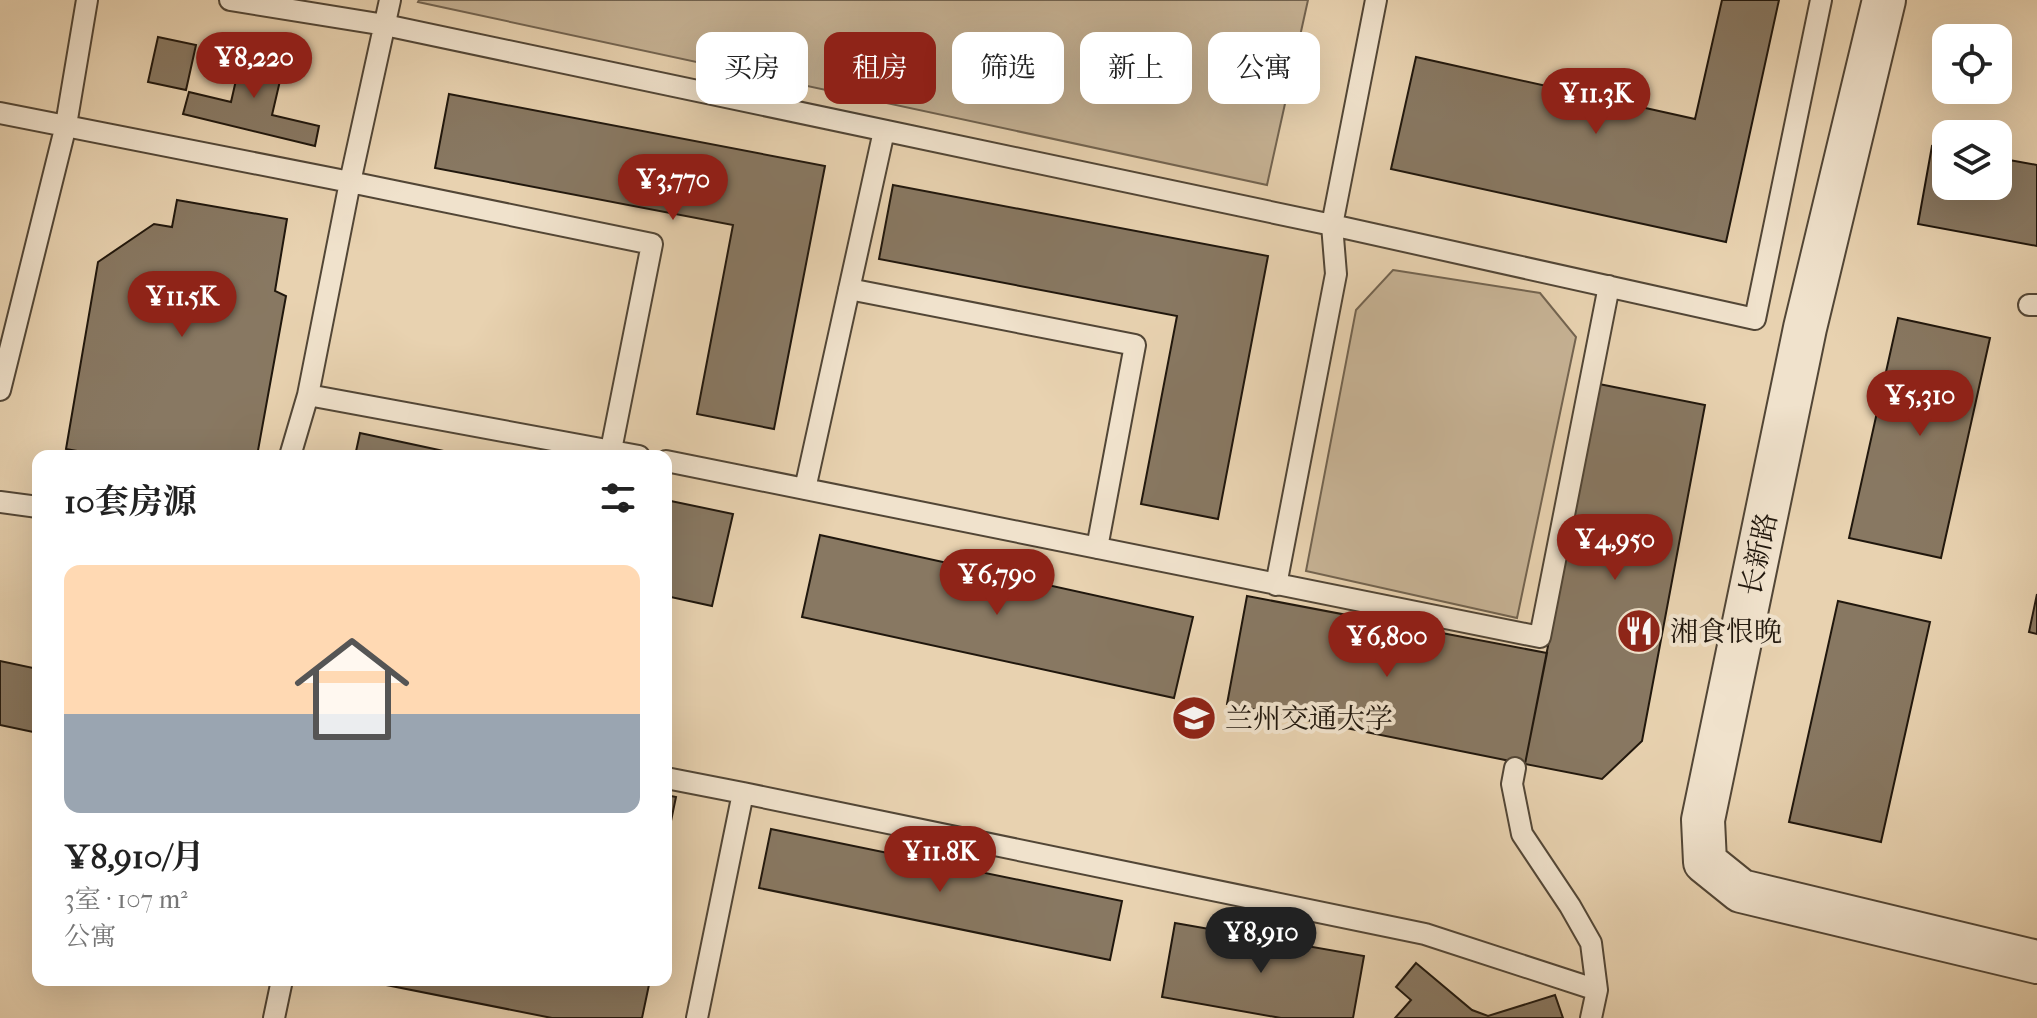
<!DOCTYPE html>
<html lang="zh">
<meta charset="utf-8">
<style>
:root{--surface:#fff;--page:#f2f2f2;--text:#222;--muted:#767676;--accent:#8f2418}
body{margin:0;font-family:"IM FELL French Canon","Noto Serif SC",serif;background:var(--page);color:var(--text);height:100vh;display:flex;flex-direction:column;font-size:30px;white-space:nowrap}
*{box-sizing:border-box;margin:0}
p{font-size:26px;color:var(--muted)}
.icon{flex:none;width:44px;height:44px;fill:none;stroke:currentColor;stroke-width:2;stroke-linecap:round;stroke-linejoin:round}
.map{position:relative;flex:1;overflow:hidden}
.panel{position:absolute;left:32px;top:450px;width:640px;height:536px;display:flex;flex-direction:column;background:var(--surface);border-radius:16px;box-shadow:0 8px 32px #0002}
.panel>*{flex:none}
.banner{position:absolute;left:696px;top:32px;width:760px;height:72px;display:flex;gap:16px}
.fabs{position:absolute;left:1932px;top:24px;display:grid;gap:16px}
.fabs a{display:grid;place-items:center;width:80px;height:80px;border-radius:16px;background:var(--surface);box-shadow:0 8px 32px #0002;font-size:40px}
.price{position:absolute;translate:-50% -68px;padding:0 18px;border-radius:28px;background:var(--accent);color:#fff;font-size:26px;line-height:52px;filter:drop-shadow(0 2px 4px #0008)}
.price::after{content:'';position:absolute;left:50%;top:48px;width:24px;height:18px;margin-left:-12px;background:inherit;clip-path:polygon(0 0,100% 0,50% 100%)}
.price.on{background:#222;color:#fff}
ul{padding:0;list-style:none}
li{display:grid;align-content:center;gap:16px;height:424px;padding:0 32px}
li span{display:grid;place-items:center;height:248px;border-radius:16px;color:#555}
li>.icon{margin-inline-start:auto}
span .icon{width:144px;height:144px;fill:#fffc;stroke-width:1}
li b{font-size:34px}
h2{display:flex;justify-content:space-between;align-items:center;height:96px;padding:0 32px;font-size:34px}
.tag{padding:0 28px;border-radius:16px;background:var(--surface);box-shadow:0 8px 32px #0002;font-size:28px;line-height:72px}
.tag.on{background:var(--accent);color:#fff}
.map>svg:first-child{display:block}
.green{fill:#c6b294;stroke:#736450;stroke-width:2}
.building{fill:#887862;stroke:#20170d;stroke-width:2}
.lines{fill:none;stroke-linecap:round;stroke-linejoin:round}
.lane-casing{stroke:#524636;stroke-width:24}
.street-casing{stroke:#524636;stroke-width:46}
.lane{stroke:#f0e2cc;stroke-width:20}
.street{stroke:#f0e2cc;stroke-width:42}
.labels{text-anchor:middle;stroke-width:8;stroke-linejoin:round;paint-order:stroke}
.street-label{font-size:28px;fill:#20170d;stroke:#f0e2cc}
.poi-label{font-size:28px;fill:#20170d;stroke:#f0e2cc;text-anchor:start}
</style>
<div class="map">
<svg width="2037" height="1018" viewBox="0 0 2037 1018">
<rect width="100%" height="100%" fill="#e8d2b0"/>
<filter id="stains"><feTurbulence type="fractalNoise" baseFrequency=".0025" numOctaves="4"/><feColorMatrix values="0 0 0 0 .2 0 0 0 0 .09 0 0 0 0 .02 0 0 0 .5 -.17"/></filter>
<radialGradient id="worn" r=".72"><stop offset=".6" stop-color="#630" stop-opacity="0"/><stop offset="1" stop-color="#630" stop-opacity=".3"/></radialGradient>
<path class="green" d="M 419,0 L 1308,0 L 1267,185 L 418,2 Z
M 1393,270 L 1540,293 L 1576,337 L 1517,618 L 1306,571 L 1356,310 Z"/>
<path class="building" d="M 1722,0 L 1779,0 L 1726,242 L 1391,169 L 1416,57 L 1695,119 Z
M 158,37 L 196,45 L 186,90 L 148,82 Z
M 244,45 L 286,55 L 272,115 L 319,126 L 315,146 L 183,114 L 189,92 L 231,102 Z
M 449,94 L 825,166 L 774,429 L 697,414 L 733,225 L 435,168 Z
M 1932,146 L 1946,148 L 1946,186 L 1998,186 L 1998,158 L 2037,165 L 2037,246 L 1918,224 Z
M 893,185 L 1268,256 L 1218,519 L 1141,504 L 1177,316 L 879,259 Z
M 177,200 L 287,219 L 275,291 L 286,296 L 257,456 L 105,456 L 66,449 L 98,262 L 154,224 L 172,227 Z
M 1898,318 L 1990,338 L 1941,558 L 1849,538 Z
M 1599,384 L 1705,405 L 1642,741 L 1602,779 L 1525,764 Z
M 360,433 L 467,456 L 355,456 Z
M 666,500 L 733,514 L 712,606 L 666,596 Z
M 820,535 L 1193,617 L 1174,698 L 802,617 Z
M 2037,594 L 2037,634 L 2029,632 Z
M 1247,596 L 1547,653 L 1525,764 L 1227,704 Z
M 1838,601 L 1930,622 L 1881,842 L 1789,822 Z
M 0,661 L 38,669 L 38,733 L 0,725 Z
M 666,795 L 676,797 L 666,845 Z
M 771,829 L 1122,901 L 1110,960 L 759,888 Z
M 1175,923 L 1364,956 L 1353,1018 L 1281,1018 L 1162,997 Z
M 1416,963 L 1472,1010 L 1488,1016 L 1555,995 L 1563,1018 L 1395,1018 L 1411,1000 L 1396,987 Z
M 361,980 L 650,980 L 642,1018 L 552,1018 Z"/>
<g class="lines">
<g class="lane-casing">
<path id="lane" d="M 230,0 L 385,25 L 1332,225 L 1755,319 L 1821,0
M 390,0 L 350,182 L 652,244 L 611,450
M 0,113 L 350,182 L 308,395
M 849,289 L 1135,345 L 1097,548
M 2029,305 L 2037,305
M 0,390 L 66,125 L 87,0
M 290,456 L 308,395 L 639,456
M 666,461 L 1540,637 L 1609,286
M 805,489 L 884,131
M 0,502 L 38,507
M 1276,585 L 1336,274 L 1332,225 L 1376,0
M 1515,768 L 1512,784 L 1522,834 L 1570,906 L 1591,943 L 1597,990
M 666,778 L 743,793
M 274,1018 L 282,980
M 697,1018 L 743,793 L 1425,934 L 1597,990 L 1591,1018"/>
</g>
<g class="street-casing">
<path id="street" d="M 1884,0 L 1805,328 L 1703,820 L 1705,862 L 1741,891 L 2037,962"/>
</g>
<use href="#lane" class="lane"/>
<use href="#street" class="street"/>
</g>
<defs>
<g id="restaurant-disc" transform="scale(2.3)"><circle r="9.5" fill="#8f2418" stroke="#f0e2cc"/><path d="M-5-6h1v4h1v-4h1v4h1v-4h1v5L-1.5 .5V6h-2V.5L-5-1ZM5-6V6H3V1.5H1.5Q1.5-4 5-6Z" fill="#fff"/></g>
<g id="university-disc" transform="scale(2.3)"><circle r="9.5" fill="#8f2418" stroke="#f0e2cc"/><path d="M0-5L7-2L0 1L-7-2ZM-4 1L0 2.5L4 1V4Q0 6-4 4Z" fill="#fff"/></g>
</defs>
<g fill-rule="evenodd">
<use href="#restaurant-disc" x="1639" y="631"/>
<use href="#university-disc" x="1194" y="718"/>
</g>
<g class="labels">
<g class="street-label">
<text transform="translate(1758 554) rotate(-78)" y="10">长新路</text>
</g>
<g class="poi-label">
<text x="1670" y="641">湘食恨晚</text>
<text x="1225" y="728">兰州交通大学</text>
</g>
</g>
<rect width="100%" height="100%" filter="url(#stains)"/>
<rect width="100%" height="100%" fill="url(#worn)"/>
</svg>
<div class="fabs">
<a><svg class="icon" aria-label="locate" viewBox="0 0 24 24"><circle cx="12" cy="12" r="6"/><path d="M12 2v4M12 18v4M2 12h4M18 12h4"/></svg></a>
<a><svg class="icon" aria-label="layers" viewBox="0 0 24 24"><path d="M12 4l9 5-9 5-9-5zM3 14l9 5 9-5"/></svg></a>
</div>
<b class="price" style="left:254px;top:100px">¥8,220</b>
<b class="price" style="left:1596px;top:136px">¥11.3K</b>
<b class="price" style="left:673px;top:222px">¥3,770</b>
<b class="price" style="left:182px;top:339px">¥11.5K</b>
<b class="price" style="left:1920px;top:438px">¥5,310</b>
<b class="price" style="left:1615px;top:582px">¥4,950</b>
<b class="price" style="left:997px;top:617px">¥6,790</b>
<b class="price" style="left:1387px;top:679px">¥6,800</b>
<b class="price" style="left:940px;top:894px">¥11.8K</b>
<b class="price on" style="left:1261px;top:975px">¥8,910</b>
<div class="banner">
<a class="tag">买房</a>
<a class="tag on">租房</a>
<a class="tag">筛选</a>
<a class="tag">新上</a>
<a class="tag">公寓</a>
</div>
<section class="panel">
<h2>10套房源<svg class="icon" aria-label="filters" viewBox="0 0 24 24"><path d="M4 7h16M4 17h16"/><circle cx="9" cy="7" r="2"/><circle cx="15" cy="17" r="2"/></svg></h2>
<ul>
<li><span style="background:linear-gradient(#ffd9b3 60%,#9aa5b1 0)"><svg class="icon" aria-label="home" viewBox="0 0 24 24"><path d="M3 11l9-7 9 7M6 9v11h12V9"/></svg></span><div><b>¥8,910/月</b><p>3室 · 107 m²</p><p>公寓</p></div></li>
</ul>
</section>
</div>
